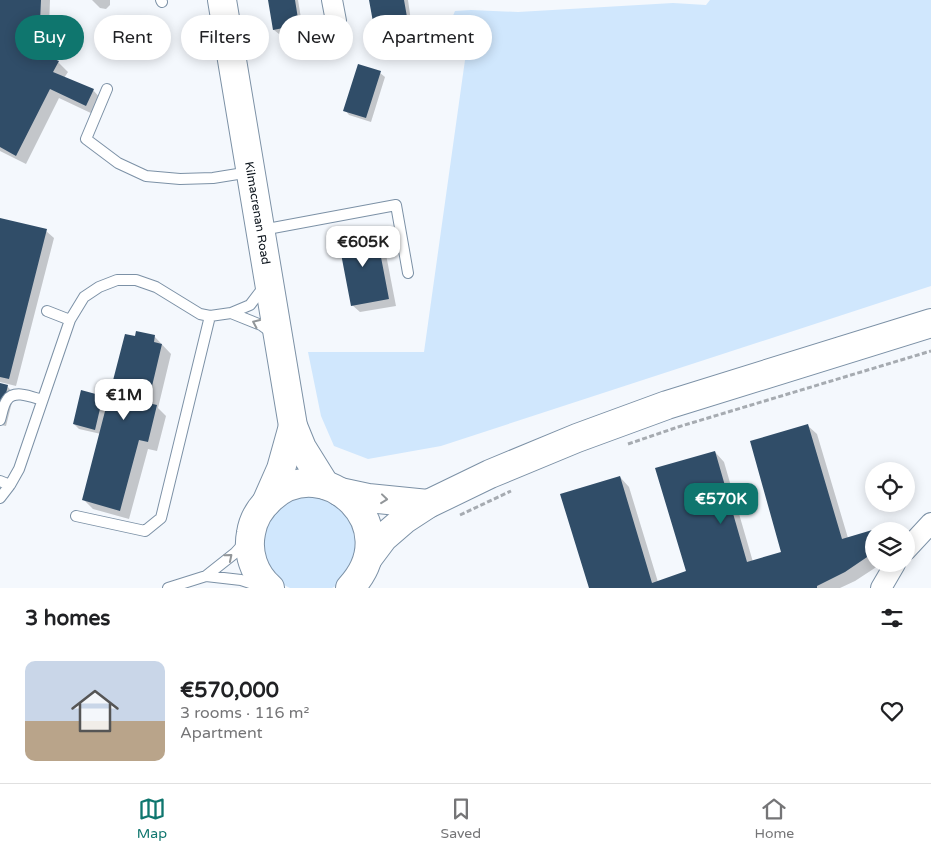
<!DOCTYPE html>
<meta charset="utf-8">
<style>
:root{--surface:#fff;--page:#f6f6f6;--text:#202124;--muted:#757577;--line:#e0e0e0;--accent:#0f766e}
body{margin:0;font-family:"Varela Round",sans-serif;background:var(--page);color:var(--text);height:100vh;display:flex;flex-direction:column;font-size:19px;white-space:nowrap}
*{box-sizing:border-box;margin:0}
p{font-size:16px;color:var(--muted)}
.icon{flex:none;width:28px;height:28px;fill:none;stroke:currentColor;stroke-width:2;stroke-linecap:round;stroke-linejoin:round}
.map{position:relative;height:588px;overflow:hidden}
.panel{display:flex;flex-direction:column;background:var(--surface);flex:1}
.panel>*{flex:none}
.top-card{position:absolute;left:15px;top:15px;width:500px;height:45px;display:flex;gap:10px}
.controls{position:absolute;left:865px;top:462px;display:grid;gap:10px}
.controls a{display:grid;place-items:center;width:50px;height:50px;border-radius:50%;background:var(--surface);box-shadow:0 2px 12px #0003;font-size:25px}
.price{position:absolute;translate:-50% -42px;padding:0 11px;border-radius:10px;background:#fff;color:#222;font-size:16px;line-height:32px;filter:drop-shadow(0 1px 2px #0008)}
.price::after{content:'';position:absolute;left:50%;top:30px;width:15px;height:11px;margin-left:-8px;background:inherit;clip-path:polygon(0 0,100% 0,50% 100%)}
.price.current{background:var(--accent);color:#fff}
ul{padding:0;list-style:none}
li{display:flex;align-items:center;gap:15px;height:125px;padding:0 25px}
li+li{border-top:1px solid var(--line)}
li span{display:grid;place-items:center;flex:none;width:140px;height:100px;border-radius:10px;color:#555}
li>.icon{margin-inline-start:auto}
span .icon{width:60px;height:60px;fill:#fffc;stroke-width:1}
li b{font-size:21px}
h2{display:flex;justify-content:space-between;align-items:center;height:60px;padding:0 25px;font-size:21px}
.chip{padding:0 18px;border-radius:22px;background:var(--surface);box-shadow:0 2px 12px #0003;font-size:18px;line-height:45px}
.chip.current{background:var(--accent);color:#fff}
.tab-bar{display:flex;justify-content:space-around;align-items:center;height:70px;border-top:1px solid var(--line);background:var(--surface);font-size:14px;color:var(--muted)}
.tab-bar a{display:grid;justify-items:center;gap:2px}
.tab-bar .current{color:var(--accent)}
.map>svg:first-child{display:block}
.grass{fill:#d0e7fd}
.shadow{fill:#0003}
.building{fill:#304d68}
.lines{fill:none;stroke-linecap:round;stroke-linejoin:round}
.lane-casing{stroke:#7c91a6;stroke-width:12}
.street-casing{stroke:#7c91a6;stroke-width:22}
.primary-casing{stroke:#7c91a6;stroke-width:30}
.path{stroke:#a6abb1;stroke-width:3;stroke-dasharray:5 2.5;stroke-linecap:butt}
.lane{stroke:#fff;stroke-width:10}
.street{stroke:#fff;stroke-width:20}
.primary{stroke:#fff;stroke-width:28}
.oneway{stroke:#929699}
.labels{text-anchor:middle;stroke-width:5;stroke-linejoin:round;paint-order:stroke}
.street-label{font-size:12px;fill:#0d151d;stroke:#f4f8fd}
</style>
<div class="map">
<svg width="931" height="588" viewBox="0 0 931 588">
<rect width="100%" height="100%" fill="#f4f8fd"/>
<path class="grass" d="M 710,0 L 931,0 L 931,286 L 441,446 L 368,459 L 334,446 L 321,416 L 308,352 L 424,352 L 465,60 L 445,35 L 455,11 L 471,10 L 518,12 L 673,3 L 706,5 Z
M 304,494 L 342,504 L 361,544 L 343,581 L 336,586 L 332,588 L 290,588 L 282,584 L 266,564 L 262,534 L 274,510 Z"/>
<path class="shadow" d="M 0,0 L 50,0 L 48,54 L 49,58 L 58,62 L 68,72 L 64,78 L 93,90 L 102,100 L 95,115 L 59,98 L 26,164 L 0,151 Z
M 92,0 L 110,0 L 110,5 L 106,9 L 100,8 Z
M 269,0 L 298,0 L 303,30 L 279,34 L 274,30 Z
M 370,0 L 408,0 L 411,21 L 379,26 L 374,22 Z
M 380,73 L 385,77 L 371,122 L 349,115 L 345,110 Z
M 0,219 L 46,231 L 54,238 L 16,386 L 0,382 Z
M 376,232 L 383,239 L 396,306 L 360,312 L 352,305 Z
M 154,336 L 171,354 L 158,408 L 166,416 L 157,451 L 148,449 L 129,519 L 93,509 L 84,500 L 101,434 L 79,429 L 74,424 L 82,392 L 103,397 L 109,403 L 136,338 Z
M 0,385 L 7,386 L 14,394 L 6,426 L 0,425 Z
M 807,425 L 817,434 L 848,538 L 889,526 L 894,531 L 874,531 L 874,564 L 881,564 L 855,581 L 840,588 L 590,588 L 620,477 L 629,487 L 658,582 L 688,572 L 715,452 L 724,462 L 753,562 L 783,553 Z"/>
<path class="building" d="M 0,0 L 41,0 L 39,44 L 42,54 L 59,61 L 53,72 L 94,89 L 86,106 L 50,89 L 16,156 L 0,147 Z
M 268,0 L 295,0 L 299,25 L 273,30 Z
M 369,0 L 404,0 L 407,17 L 373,22 Z
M 358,64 L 381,71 L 366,118 L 343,111 Z
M 0,218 L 47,229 L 9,379 L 0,377 Z
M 376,231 L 389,299 L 351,306 L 338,238 Z
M 136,331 L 155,335 L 154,342 L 162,344 L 148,403 L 157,405 L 148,442 L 139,440 L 120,511 L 82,500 L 125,334 L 135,336 Z
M 0,383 L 8,385 L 1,415 L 0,415 Z
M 81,390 L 103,396 L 95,430 L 73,424 Z
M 808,424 L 842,539 L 889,525 L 895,531 L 874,531 L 873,553 L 845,572 L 817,586 L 817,588 L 589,588 L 560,494 L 620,476 L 652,583 L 686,571 L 655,468 L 715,451 L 747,562 L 781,552 L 750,441 Z"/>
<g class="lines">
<g class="lane-casing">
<path id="lane" d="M 161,0 L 162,2
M 107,89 L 86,139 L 118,163 L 146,176 L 180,179 L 213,178 L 250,172
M 262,230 L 396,205 L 408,273
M 47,311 L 70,320
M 231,313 L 261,325 L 272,333
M 0,420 C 2,414 3,405 7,400 C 14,389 32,397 42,400
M 0,481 L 10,485
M 0,498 L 10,485 L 19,469 L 70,320 L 84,297 L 99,287 L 117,280 L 136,280 L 156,287 L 200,314 L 210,316 L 231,313 L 250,305 L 266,284
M 76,516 L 145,531 L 161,518 L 210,316
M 206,576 L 241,580 L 259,586
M 168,588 L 206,576 L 235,553 L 246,541"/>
</g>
<g class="street-casing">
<path id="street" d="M 332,0 L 336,21
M 906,550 L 931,523
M 881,588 L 895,564"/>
</g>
<g class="primary-casing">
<g id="primary">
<path id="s1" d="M 222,0 L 293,426 L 302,448 L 325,485"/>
<path d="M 340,492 L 368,498 L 428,504"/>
<path d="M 266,503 L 281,469 L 293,426"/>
<path d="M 368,558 L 383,538 L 405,519 L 428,504 L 490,474 L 577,438 L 667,405 L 931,323"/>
<path d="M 270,588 C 254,574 247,553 251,533 C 253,519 261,507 271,498 C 324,450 408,526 350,588"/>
</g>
</g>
<path class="path" d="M 628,444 L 678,427 L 931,351
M 460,515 L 511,491"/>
<use href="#lane" class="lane"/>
<use href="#street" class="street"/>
<use href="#primary" class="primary"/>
</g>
<defs><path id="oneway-chevron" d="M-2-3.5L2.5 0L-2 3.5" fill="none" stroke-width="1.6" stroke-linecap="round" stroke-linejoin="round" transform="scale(1.25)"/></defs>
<g class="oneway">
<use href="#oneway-chevron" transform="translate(256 323) rotate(-156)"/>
<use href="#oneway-chevron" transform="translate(384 499) rotate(6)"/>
<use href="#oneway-chevron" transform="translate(229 557) rotate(-40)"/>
</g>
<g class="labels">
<g class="street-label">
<text dy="4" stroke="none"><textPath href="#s1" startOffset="216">Kilmacrenan Road</textPath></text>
</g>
</g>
</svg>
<div class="controls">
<a><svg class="icon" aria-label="locate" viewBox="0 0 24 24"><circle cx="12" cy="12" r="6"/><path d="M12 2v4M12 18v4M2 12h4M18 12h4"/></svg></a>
<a><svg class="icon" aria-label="layers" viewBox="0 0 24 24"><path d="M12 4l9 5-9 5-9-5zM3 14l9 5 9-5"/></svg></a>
</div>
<b class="price" style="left:363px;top:268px">€605K</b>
<b class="price" style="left:124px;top:421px">€1M</b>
<b class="price current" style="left:721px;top:525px">€570K</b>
<div class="top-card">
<a class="chip current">Buy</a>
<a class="chip">Rent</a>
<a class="chip">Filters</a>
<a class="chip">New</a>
<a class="chip">Apartment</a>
</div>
</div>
<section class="panel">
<h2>3 homes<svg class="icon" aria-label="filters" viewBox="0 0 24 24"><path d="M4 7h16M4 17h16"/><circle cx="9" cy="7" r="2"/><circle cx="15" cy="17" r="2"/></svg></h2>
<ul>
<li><span style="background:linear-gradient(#c9d6e8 60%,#b9a48a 0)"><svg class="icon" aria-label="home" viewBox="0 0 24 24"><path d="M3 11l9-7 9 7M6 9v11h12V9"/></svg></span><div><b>€570,000</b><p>3 rooms · 116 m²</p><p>Apartment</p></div><svg class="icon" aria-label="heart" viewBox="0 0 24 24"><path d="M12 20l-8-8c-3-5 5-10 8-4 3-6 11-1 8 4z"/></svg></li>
</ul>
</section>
<nav class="tab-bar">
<a class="current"><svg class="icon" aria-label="map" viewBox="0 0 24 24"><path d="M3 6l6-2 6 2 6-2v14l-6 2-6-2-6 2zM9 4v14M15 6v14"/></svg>Map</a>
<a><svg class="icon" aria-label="saved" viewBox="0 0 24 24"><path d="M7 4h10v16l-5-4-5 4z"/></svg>Saved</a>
<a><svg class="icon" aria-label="home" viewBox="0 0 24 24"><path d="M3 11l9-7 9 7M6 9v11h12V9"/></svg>Home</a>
</nav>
